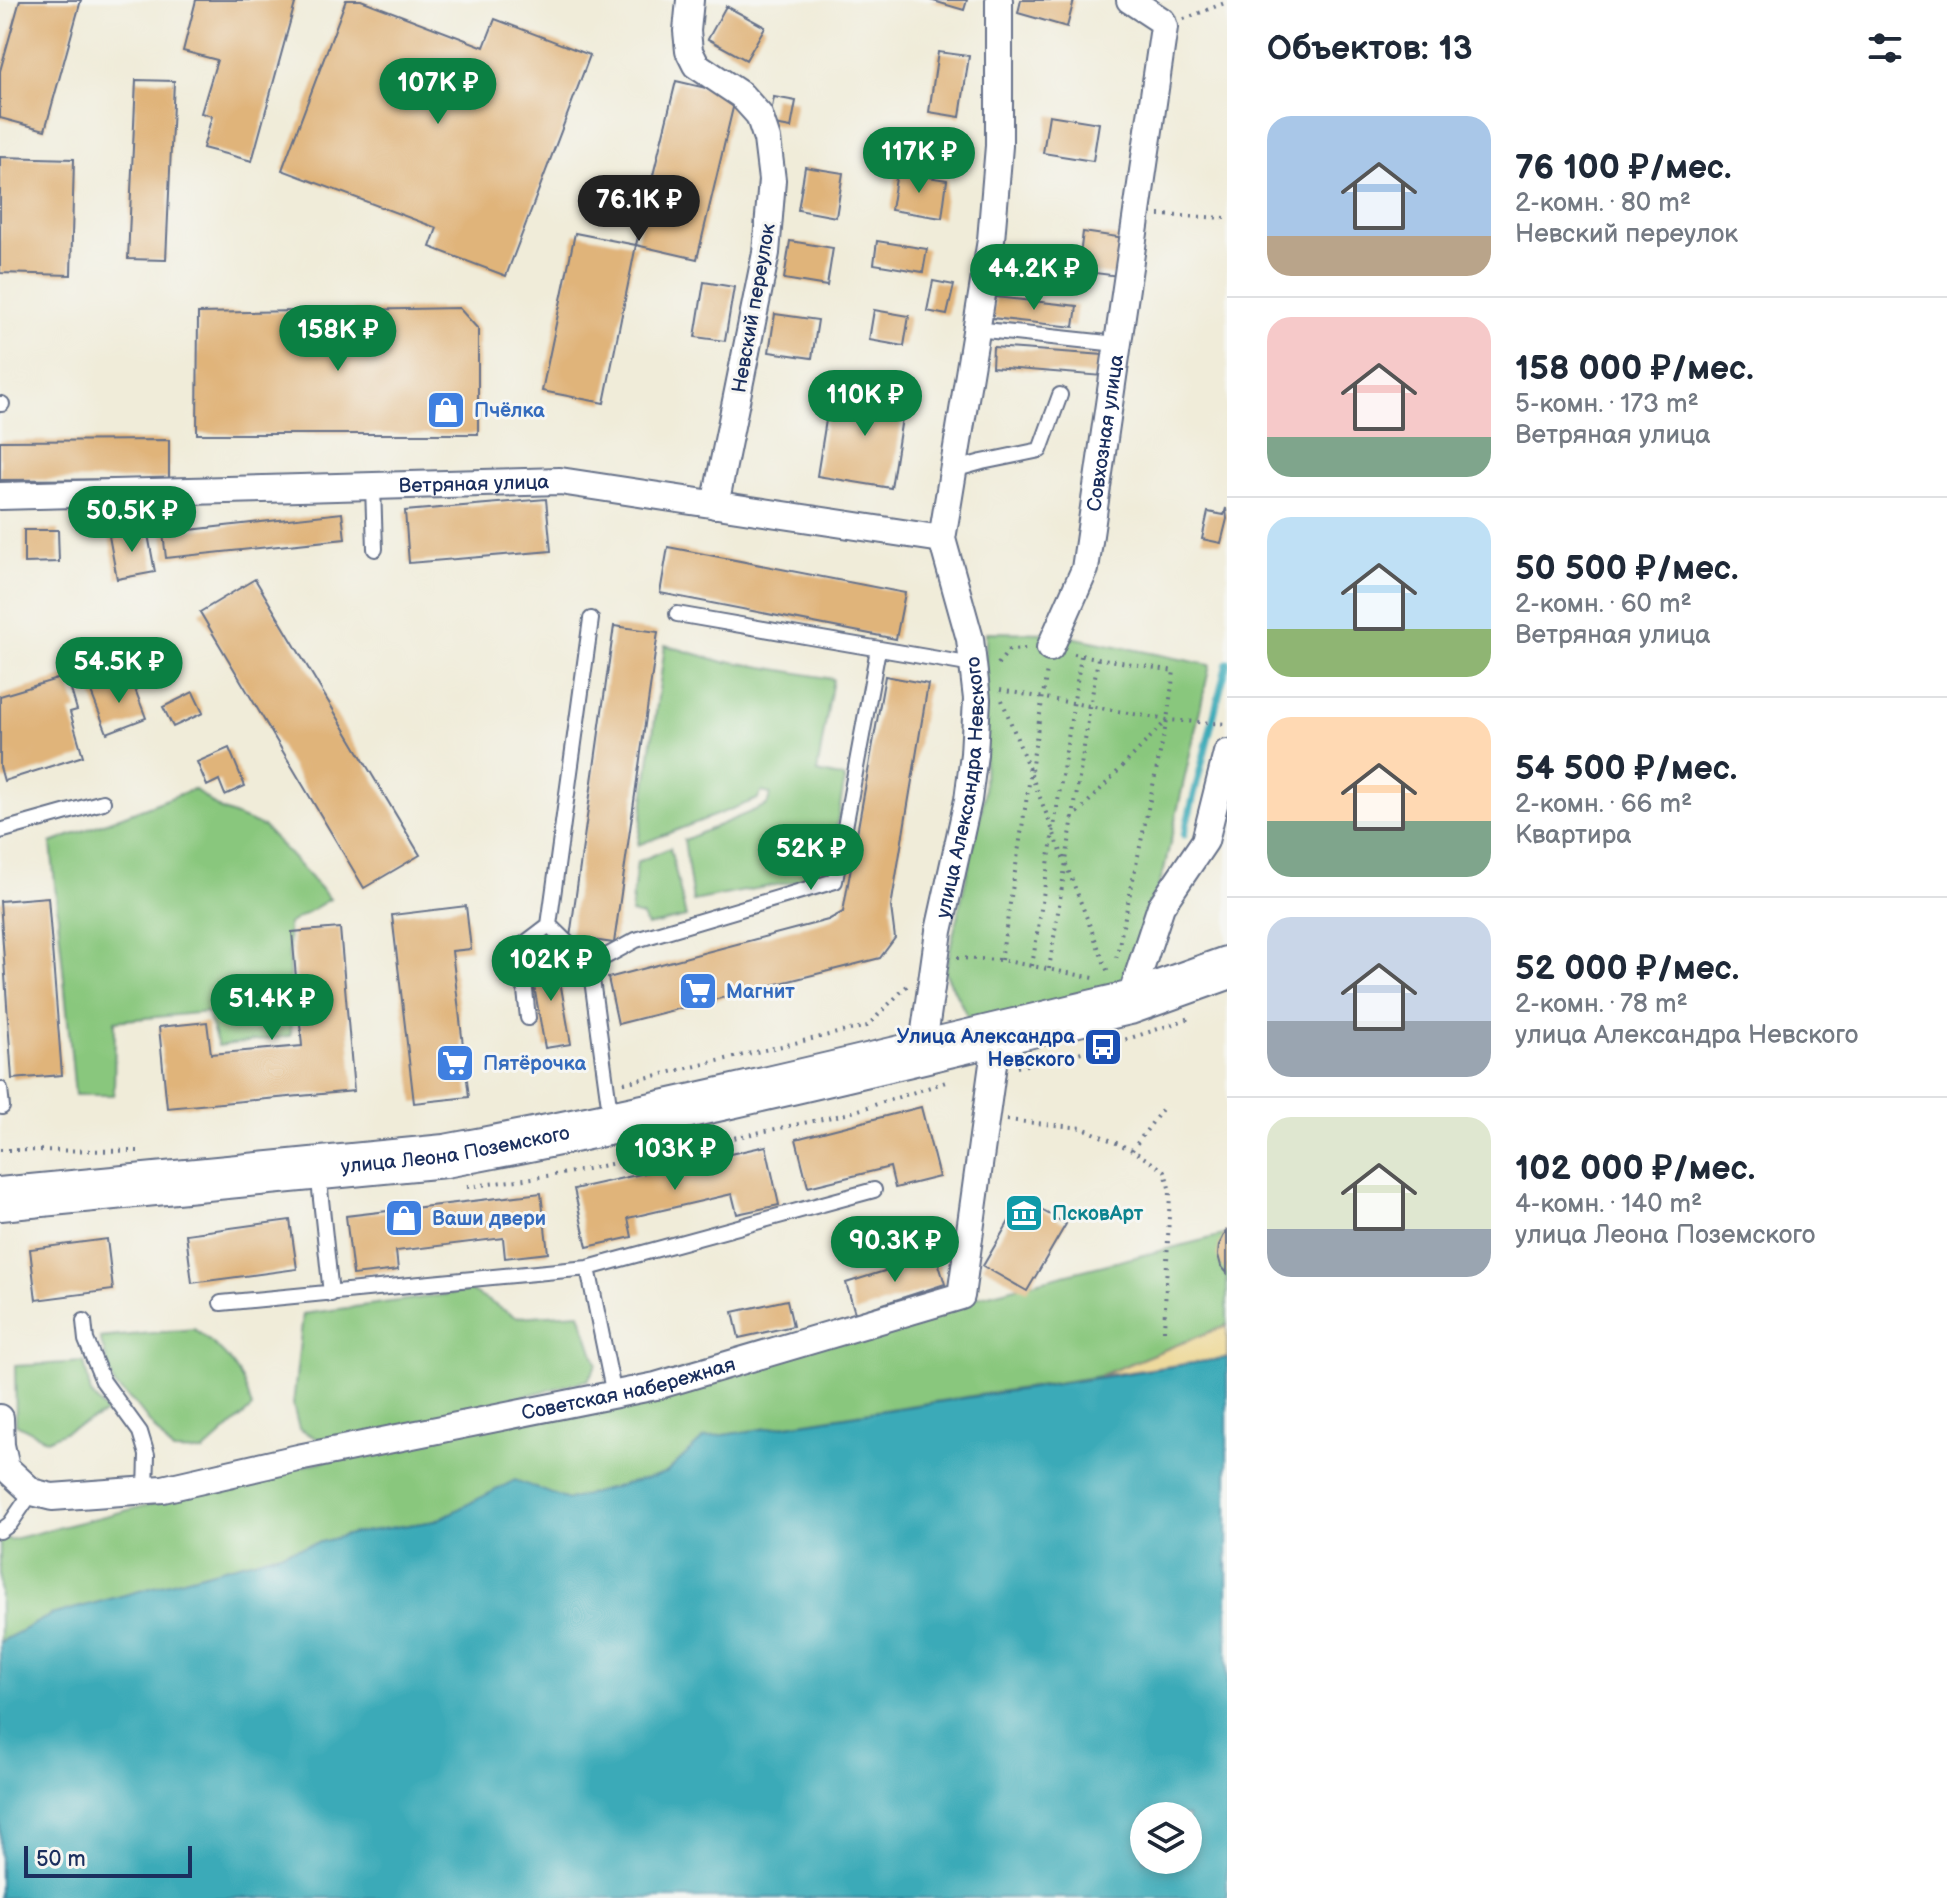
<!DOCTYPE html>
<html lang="ru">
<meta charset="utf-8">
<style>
:root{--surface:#fff;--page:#f2f2f3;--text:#1f2937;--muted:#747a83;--line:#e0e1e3;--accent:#0b8043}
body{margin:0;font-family:"Balsamiq Sans",sans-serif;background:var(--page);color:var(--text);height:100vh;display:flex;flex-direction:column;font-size:30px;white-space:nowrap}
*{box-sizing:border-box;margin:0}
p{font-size:26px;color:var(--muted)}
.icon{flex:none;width:44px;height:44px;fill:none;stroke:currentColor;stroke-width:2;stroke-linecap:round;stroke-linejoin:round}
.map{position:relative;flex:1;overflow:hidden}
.details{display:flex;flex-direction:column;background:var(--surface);width:720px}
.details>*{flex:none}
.buttons{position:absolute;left:1130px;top:1802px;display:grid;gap:16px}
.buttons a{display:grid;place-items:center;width:72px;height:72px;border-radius:50%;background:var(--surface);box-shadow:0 4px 12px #0003;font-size:40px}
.scale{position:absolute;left:24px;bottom:20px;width:168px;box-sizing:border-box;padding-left:8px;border:4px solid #1b2f5e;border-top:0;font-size:22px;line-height:28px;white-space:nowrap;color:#1b2f5e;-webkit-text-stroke:6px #f6f6f2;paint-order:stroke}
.price{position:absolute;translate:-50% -68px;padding:0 18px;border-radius:28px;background:var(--accent);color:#fff;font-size:26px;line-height:52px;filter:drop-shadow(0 2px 4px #0008)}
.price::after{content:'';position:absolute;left:50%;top:48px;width:24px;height:18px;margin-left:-12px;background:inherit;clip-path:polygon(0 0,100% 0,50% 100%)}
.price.current{background:#222;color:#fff}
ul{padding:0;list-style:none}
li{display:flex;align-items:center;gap:24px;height:200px;padding:0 40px}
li+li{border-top:2px solid var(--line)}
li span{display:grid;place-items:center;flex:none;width:224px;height:160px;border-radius:24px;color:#555}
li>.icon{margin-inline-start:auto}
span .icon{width:96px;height:96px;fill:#fffc;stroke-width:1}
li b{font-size:34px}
h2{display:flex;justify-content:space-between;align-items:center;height:96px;padding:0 40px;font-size:34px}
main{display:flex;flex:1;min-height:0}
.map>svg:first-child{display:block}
.green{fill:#89c77d;stroke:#527b6e;stroke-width:2}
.sand{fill:#eeda9e;stroke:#84847e;stroke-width:2}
.water{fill:#3aaab8;stroke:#2a6c8b;stroke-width:2;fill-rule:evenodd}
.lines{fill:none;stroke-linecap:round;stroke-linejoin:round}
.stream{stroke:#3aaab8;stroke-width:7}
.building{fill:#e0b47a}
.lane-casing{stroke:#667189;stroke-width:18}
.street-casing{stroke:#667189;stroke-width:30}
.primary-casing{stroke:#667189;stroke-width:46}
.path{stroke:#667189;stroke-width:4;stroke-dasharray:2 6;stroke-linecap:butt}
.lane{stroke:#fff;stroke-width:14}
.street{stroke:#fff;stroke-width:26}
.primary{stroke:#fff;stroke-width:42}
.labels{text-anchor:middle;stroke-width:6;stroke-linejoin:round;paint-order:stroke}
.street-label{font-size:20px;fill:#1b2f5e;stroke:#f6f6f2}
.shop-label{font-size:20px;font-weight:bold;fill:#366cbe;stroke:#f6f6f2;text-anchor:start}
.transit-label{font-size:20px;font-weight:bold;fill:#164399;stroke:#f6f6f2;text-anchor:end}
.culture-label{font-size:20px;font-weight:bold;fill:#0d838f;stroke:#f6f6f2;text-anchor:start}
</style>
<main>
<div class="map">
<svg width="1227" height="1898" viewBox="0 0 1227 1898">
<rect width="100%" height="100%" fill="#f6f6f2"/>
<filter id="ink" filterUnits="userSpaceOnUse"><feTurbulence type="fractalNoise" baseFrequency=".0125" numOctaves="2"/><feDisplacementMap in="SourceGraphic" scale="16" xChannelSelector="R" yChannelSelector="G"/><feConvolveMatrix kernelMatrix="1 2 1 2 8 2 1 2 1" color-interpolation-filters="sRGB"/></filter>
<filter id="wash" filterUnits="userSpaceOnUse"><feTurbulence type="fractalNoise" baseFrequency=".006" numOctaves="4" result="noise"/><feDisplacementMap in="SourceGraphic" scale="32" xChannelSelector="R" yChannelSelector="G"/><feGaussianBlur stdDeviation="1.8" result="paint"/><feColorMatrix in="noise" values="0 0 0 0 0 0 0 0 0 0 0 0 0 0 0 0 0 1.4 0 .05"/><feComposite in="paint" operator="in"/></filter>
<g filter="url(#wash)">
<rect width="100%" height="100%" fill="#f0ecd9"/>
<path class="green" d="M 986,632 L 1052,633 L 1210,665 L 1164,870 L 1122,996 L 974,1029 L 945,972 L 984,798 Z
M 665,645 L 727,663 L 728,661 L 833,679 L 817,772 L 845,778 L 828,875 L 693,901 L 684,840 L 767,805 L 771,794 L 761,792 L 758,799 L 638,845 Z
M 194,789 L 221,810 L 264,827 L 330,899 L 288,924 L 291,1036 L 218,1046 L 207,1012 L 115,1021 L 114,1095 L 75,1095 L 51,843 Z
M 670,848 L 686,917 L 647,926 L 642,916 L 631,913 L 637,862 Z
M 1227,1234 L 1227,1325 L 1099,1376 L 704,1438 L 666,1473 L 568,1500 L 515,1481 L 435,1521 L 350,1534 L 51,1615 L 0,1642 L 0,1532 L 9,1540 Z
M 471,1291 L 516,1317 L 580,1313 L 597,1364 L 588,1380 L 329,1445 L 299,1429 L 293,1405 L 303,1314 Z
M 194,1329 C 226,1352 242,1369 252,1408 L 203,1452 L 172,1451 L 135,1404 L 114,1385 L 100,1338 Z
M 84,1362 L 91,1394 L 107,1413 L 47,1440 L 16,1424 L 15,1366 Z"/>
<path class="sand" d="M 1227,1325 L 1227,1358 L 1099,1376 Z"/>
<path class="water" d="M 1227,1358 L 1227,1898 L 0,1898 L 0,1642 L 51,1615 L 350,1534 L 435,1521 L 515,1480 L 568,1500 L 666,1473 L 704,1438 ZM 1144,1816 L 1188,1816 L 1188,1860 L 1144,1860 Z"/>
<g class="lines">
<path class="stream" d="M 1184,835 L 1227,663"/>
</g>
<g id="blocks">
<path class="building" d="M 20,0 L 81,0 L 45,130 L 0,118 L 0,71 Z
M 196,0 L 296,0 L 252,161 L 203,148 L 212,116 L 201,113 L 217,60 L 183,51 Z
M 346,0 L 361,0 L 484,47 L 495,19 L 590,55 L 506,276 L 430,247 L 437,228 L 282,170 Z
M 930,0 L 967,0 L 964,10 Z
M 1021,0 L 1074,0 L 1067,27 L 1018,13 Z
M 726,6 L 765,27 L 746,60 L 708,39 Z
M 938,52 L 969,56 L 960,117 L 929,112 Z
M 136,80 L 174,81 L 166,260 L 128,259 Z
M 676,81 L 736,95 L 697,259 L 636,245 L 604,403 L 542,391 L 575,233 L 636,245 Z
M 774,97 L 796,101 L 791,128 L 769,124 Z
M 1049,115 L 1099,123 L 1093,161 L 1043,153 Z
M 0,157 L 74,159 L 71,275 L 0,273 Z
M 805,167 L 843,173 L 836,217 L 798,210 Z
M 897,172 L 947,180 L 942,218 L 891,210 Z
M 1083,232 L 1125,238 L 1119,276 L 1078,271 Z
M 790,241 L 833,248 L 827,286 L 784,279 Z
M 877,241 L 927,249 L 923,272 L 874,264 Z
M 933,281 L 954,285 L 947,315 L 927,311 Z
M 704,282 L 734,287 L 725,341 L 695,337 Z
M 995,297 L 1077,306 L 1074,327 L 992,318 Z
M 459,308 L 478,329 L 478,434 L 197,434 L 198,313 Z
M 874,310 L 909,316 L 904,346 L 869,340 Z
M 775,314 L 818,320 L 812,358 L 769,352 Z
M 993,347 L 1104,355 L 1103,376 L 992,367 Z
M 863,379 L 907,386 L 891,488 L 817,476 L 827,414 L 857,419 Z
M 169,440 L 169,479 L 0,480 L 0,441 Z
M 546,499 L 551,551 L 409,563 L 405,511 Z
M 1226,508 L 1227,519 L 1221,543 L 1202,539 L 1208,512 L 1224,515 Z
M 342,513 L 345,539 L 166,558 L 163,533 Z
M 147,529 L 155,572 L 117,579 L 109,536 Z
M 24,530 L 58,530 L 59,562 L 24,563 Z
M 668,547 L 905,593 L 896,639 L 660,593 Z
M 255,579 L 420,855 L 364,888 L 200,612 Z
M 614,626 L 658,632 L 614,943 L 570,937 Z
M 67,676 L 77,710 L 70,712 L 83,756 L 4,781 L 0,767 L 0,696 Z
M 130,676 L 146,718 L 107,733 L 91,692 Z
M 885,676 L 928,684 L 891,907 L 895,938 L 880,958 L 618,1024 L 608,978 L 828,920 L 843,912 Z
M 193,692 L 203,713 L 173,727 L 163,707 Z
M 229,748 L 245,786 L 225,795 L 219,780 L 207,786 L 197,762 Z
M 48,897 L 62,1075 L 12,1079 L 0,901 Z
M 466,906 L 471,949 L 452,951 L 469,1097 L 414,1103 L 392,915 Z
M 340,928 L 354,1091 L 167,1108 L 159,1027 L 207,1022 L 211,1054 L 302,1046 L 292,932 Z
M 556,958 L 571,1044 L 545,1048 L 530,963 Z
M 921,1107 L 939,1177 L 895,1188 L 890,1167 L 808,1187 L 796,1139 Z
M 766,1146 L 779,1205 L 737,1214 L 732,1194 L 628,1218 L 632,1237 L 587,1247 L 574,1189 Z
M 541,1193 L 548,1253 L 505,1258 L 503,1238 L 396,1251 L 398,1270 L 353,1275 L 346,1216 Z
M 1022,1199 L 1066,1224 L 1027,1291 L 983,1266 Z
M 290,1220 L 297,1269 L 192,1283 L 186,1234 Z
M 1227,1229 L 1227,1273 L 1221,1266 L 1218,1255 L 1219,1245 Z
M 107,1239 L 113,1290 L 36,1300 L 30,1249 Z
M 936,1255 L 945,1284 L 855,1313 L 846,1283 Z
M 787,1300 L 793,1326 L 739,1338 L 733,1312 Z"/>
</g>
</g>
<g filter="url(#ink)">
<use href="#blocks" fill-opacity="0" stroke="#667189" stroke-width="2"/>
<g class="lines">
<g class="lane-casing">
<path id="lane" d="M 976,329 L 1117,344
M 0,404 L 2,404
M 953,470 L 982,462 L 1040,450 L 1060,395
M 373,486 L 375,549
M 677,614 L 973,665
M 0,831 L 103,802
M 590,965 L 549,925 L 591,619
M 528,1018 L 522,963 L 524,944 L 549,925
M 0,1089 L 2,1107
M 611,1120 L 590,965 L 636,940 L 835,881 L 878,649
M 318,1171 L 331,1294
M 588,1268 L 614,1395
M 221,1303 L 588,1268 L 874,1190
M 84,1321 L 86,1340 L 103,1381 L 140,1432 L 147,1455 L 146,1491
M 0,1531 L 10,1524 L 32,1492"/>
</g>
<g class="street-casing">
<g id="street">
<path d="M 690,0 L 687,31 L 689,51 L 696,65 L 741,95 L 759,115 L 767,139 L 772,180 L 766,253 L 715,505"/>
<path id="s1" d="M 0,496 L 560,481 L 942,539"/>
<path id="s2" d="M 1050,648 L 1085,569 L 1164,27 L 1162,21 L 1130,0"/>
<path d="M 1129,1003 L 1161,906 L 1205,841 L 1227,753"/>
<path id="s3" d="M 922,1052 L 939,931 L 968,800 L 974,754 L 977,699 L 970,639 L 942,539 L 991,240 L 999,146 L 999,0"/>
<path id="s4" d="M 0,1418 L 1,1445 L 6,1468 L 32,1492 L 52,1497 L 163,1489 L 298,1458 L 656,1386 L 961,1296 L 997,1035"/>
</g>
</g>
<g class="primary-casing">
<g id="primary">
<path id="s5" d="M 0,1199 L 445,1156 C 662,1116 876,1063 1090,1012 L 1129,1003 L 1227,968"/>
</g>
</g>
<path class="path" d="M 1184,19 L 1227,2
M 1159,215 L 1227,218
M 1074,654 L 1174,671 L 1167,720 L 1116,959
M 998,664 L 1009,650 L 1026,649
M 1000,690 L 1167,720 L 1227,724
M 1002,700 L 1109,975
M 1072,819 L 1166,721
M 957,958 L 1001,960 L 1094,978
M 1001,960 L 1047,670
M 1032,966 L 1081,656
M 1049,969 L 1098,658
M 1017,1067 C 1078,1055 1134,1038 1193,1017
M 624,1083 L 867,1026 L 908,985
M 1007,1120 L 1083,1128 L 1132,1150 L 1165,1171 L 1170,1192 L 1164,1331
M 0,1150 L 141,1151
M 1132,1150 L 1163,1108
M 467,1187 L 568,1173 L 846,1114 L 946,1082"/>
<use href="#lane" class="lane"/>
<use href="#street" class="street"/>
<use href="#primary" class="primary"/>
</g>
</g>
<defs>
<g id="shop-square" transform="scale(2)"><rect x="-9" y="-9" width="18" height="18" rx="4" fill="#3f7fe0" stroke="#f6f6f2"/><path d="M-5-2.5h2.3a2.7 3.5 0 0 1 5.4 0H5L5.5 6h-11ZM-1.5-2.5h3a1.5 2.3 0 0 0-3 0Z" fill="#fff"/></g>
<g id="supermarket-square" transform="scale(2)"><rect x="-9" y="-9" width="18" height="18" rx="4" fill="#3f7fe0" stroke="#f6f6f2"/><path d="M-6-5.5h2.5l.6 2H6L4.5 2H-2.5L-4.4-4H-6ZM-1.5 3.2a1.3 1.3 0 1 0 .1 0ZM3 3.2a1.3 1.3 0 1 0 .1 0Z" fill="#fff"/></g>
<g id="bus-square" transform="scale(2)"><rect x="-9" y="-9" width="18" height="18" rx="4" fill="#1a4fb4" stroke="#f6f6f2"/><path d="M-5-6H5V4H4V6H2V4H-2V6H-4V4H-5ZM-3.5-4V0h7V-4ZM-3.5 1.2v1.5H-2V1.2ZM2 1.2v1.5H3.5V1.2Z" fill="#fff"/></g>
<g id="museum-square" transform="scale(2)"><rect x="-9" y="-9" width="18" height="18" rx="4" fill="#0f9aa8" stroke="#f6f6f2"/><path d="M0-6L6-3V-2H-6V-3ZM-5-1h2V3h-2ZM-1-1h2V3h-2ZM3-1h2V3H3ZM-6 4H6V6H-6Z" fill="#fff"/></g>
</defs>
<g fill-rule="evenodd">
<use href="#shop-square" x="446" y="410"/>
<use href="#supermarket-square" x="698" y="991"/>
<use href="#bus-square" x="1103" y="1047"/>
<use href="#supermarket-square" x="455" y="1063"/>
<use href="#museum-square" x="1024" y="1213"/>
<use href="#shop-square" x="404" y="1218"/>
</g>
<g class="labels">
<g class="street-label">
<text transform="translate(753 308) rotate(-80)" y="7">Невский переулок</text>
<text dy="7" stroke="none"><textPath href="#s2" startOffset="224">Совхозная улица</textPath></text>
<text dy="7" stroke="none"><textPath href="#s1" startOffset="474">Ветряная улица</textPath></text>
<text dy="7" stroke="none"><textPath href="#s3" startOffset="268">улица Александра Невского</textPath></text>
<text dy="7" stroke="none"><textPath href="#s5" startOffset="458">улица Леона Поземского</textPath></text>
<text dy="7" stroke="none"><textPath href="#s4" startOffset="694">Советская набережная</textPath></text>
</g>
<g class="shop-label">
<text x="474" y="417">Пчёлка</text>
<text x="726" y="998">Магнит</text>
<text x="483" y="1070">Пятёрочка</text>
<text x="432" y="1225">Ваши двери</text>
</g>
<g class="transit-label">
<text x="1075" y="1043">Улица Александра<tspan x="1075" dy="23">Невского</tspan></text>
</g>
<g class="culture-label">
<text x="1052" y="1220">ПсковАрт</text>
</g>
</g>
</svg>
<div class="buttons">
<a><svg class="icon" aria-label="layers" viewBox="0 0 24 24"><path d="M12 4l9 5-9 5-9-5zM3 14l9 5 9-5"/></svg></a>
</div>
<div class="scale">50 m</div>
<b class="price" style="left:438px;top:126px">107K ₽</b>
<b class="price" style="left:919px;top:195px">117K ₽</b>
<b class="price current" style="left:639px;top:243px">76.1K ₽</b>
<b class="price" style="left:1034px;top:312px">44.2K ₽</b>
<b class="price" style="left:338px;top:373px">158K ₽</b>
<b class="price" style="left:865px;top:438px">110K ₽</b>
<b class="price" style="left:132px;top:554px">50.5K ₽</b>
<b class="price" style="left:119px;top:705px">54.5K ₽</b>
<b class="price" style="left:811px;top:892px">52K ₽</b>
<b class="price" style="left:551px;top:1003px">102K ₽</b>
<b class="price" style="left:272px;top:1042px">51.4K ₽</b>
<b class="price" style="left:675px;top:1192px">103K ₽</b>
<b class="price" style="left:895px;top:1284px">90.3K ₽</b>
</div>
<section class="details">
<h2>Объектов: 13<svg class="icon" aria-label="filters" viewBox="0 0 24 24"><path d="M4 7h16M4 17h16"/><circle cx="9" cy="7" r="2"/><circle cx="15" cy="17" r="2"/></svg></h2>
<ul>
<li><span style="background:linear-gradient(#a9c7e8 75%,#b9a48a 0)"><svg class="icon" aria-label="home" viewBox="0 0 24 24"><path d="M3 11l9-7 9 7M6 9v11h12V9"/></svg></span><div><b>76 100 ₽/мес.</b><p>2-комн. · 80 m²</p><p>Невский переулок</p></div></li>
<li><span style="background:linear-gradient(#f6c9c9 75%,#7fa58c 0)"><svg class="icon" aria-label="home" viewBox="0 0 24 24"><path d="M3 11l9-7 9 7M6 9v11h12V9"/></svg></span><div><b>158 000 ₽/мес.</b><p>5-комн. · 173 m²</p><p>Ветряная улица</p></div></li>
<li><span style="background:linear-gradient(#bfe0f5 70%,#8fb573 0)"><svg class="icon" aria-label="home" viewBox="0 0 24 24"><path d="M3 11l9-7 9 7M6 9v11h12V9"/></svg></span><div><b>50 500 ₽/мес.</b><p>2-комн. · 60 m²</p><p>Ветряная улица</p></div></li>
<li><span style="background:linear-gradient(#ffd9b3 65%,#7fa58c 0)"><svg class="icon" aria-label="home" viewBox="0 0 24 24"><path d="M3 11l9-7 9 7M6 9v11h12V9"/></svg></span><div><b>54 500 ₽/мес.</b><p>2-комн. · 66 m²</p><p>Квартира</p></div></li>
<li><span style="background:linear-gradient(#c9d6e8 65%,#9aa5b1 0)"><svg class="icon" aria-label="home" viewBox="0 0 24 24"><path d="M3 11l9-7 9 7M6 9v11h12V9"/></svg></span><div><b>52 000 ₽/мес.</b><p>2-комн. · 78 m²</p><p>улица Александра Невского</p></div></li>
<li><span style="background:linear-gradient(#dfe7d0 70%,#9aa5b1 0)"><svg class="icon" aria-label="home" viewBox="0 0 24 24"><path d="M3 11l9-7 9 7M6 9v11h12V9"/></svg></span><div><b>102 000 ₽/мес.</b><p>4-комн. · 140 m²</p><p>улица Леона Поземского</p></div></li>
</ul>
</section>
</main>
